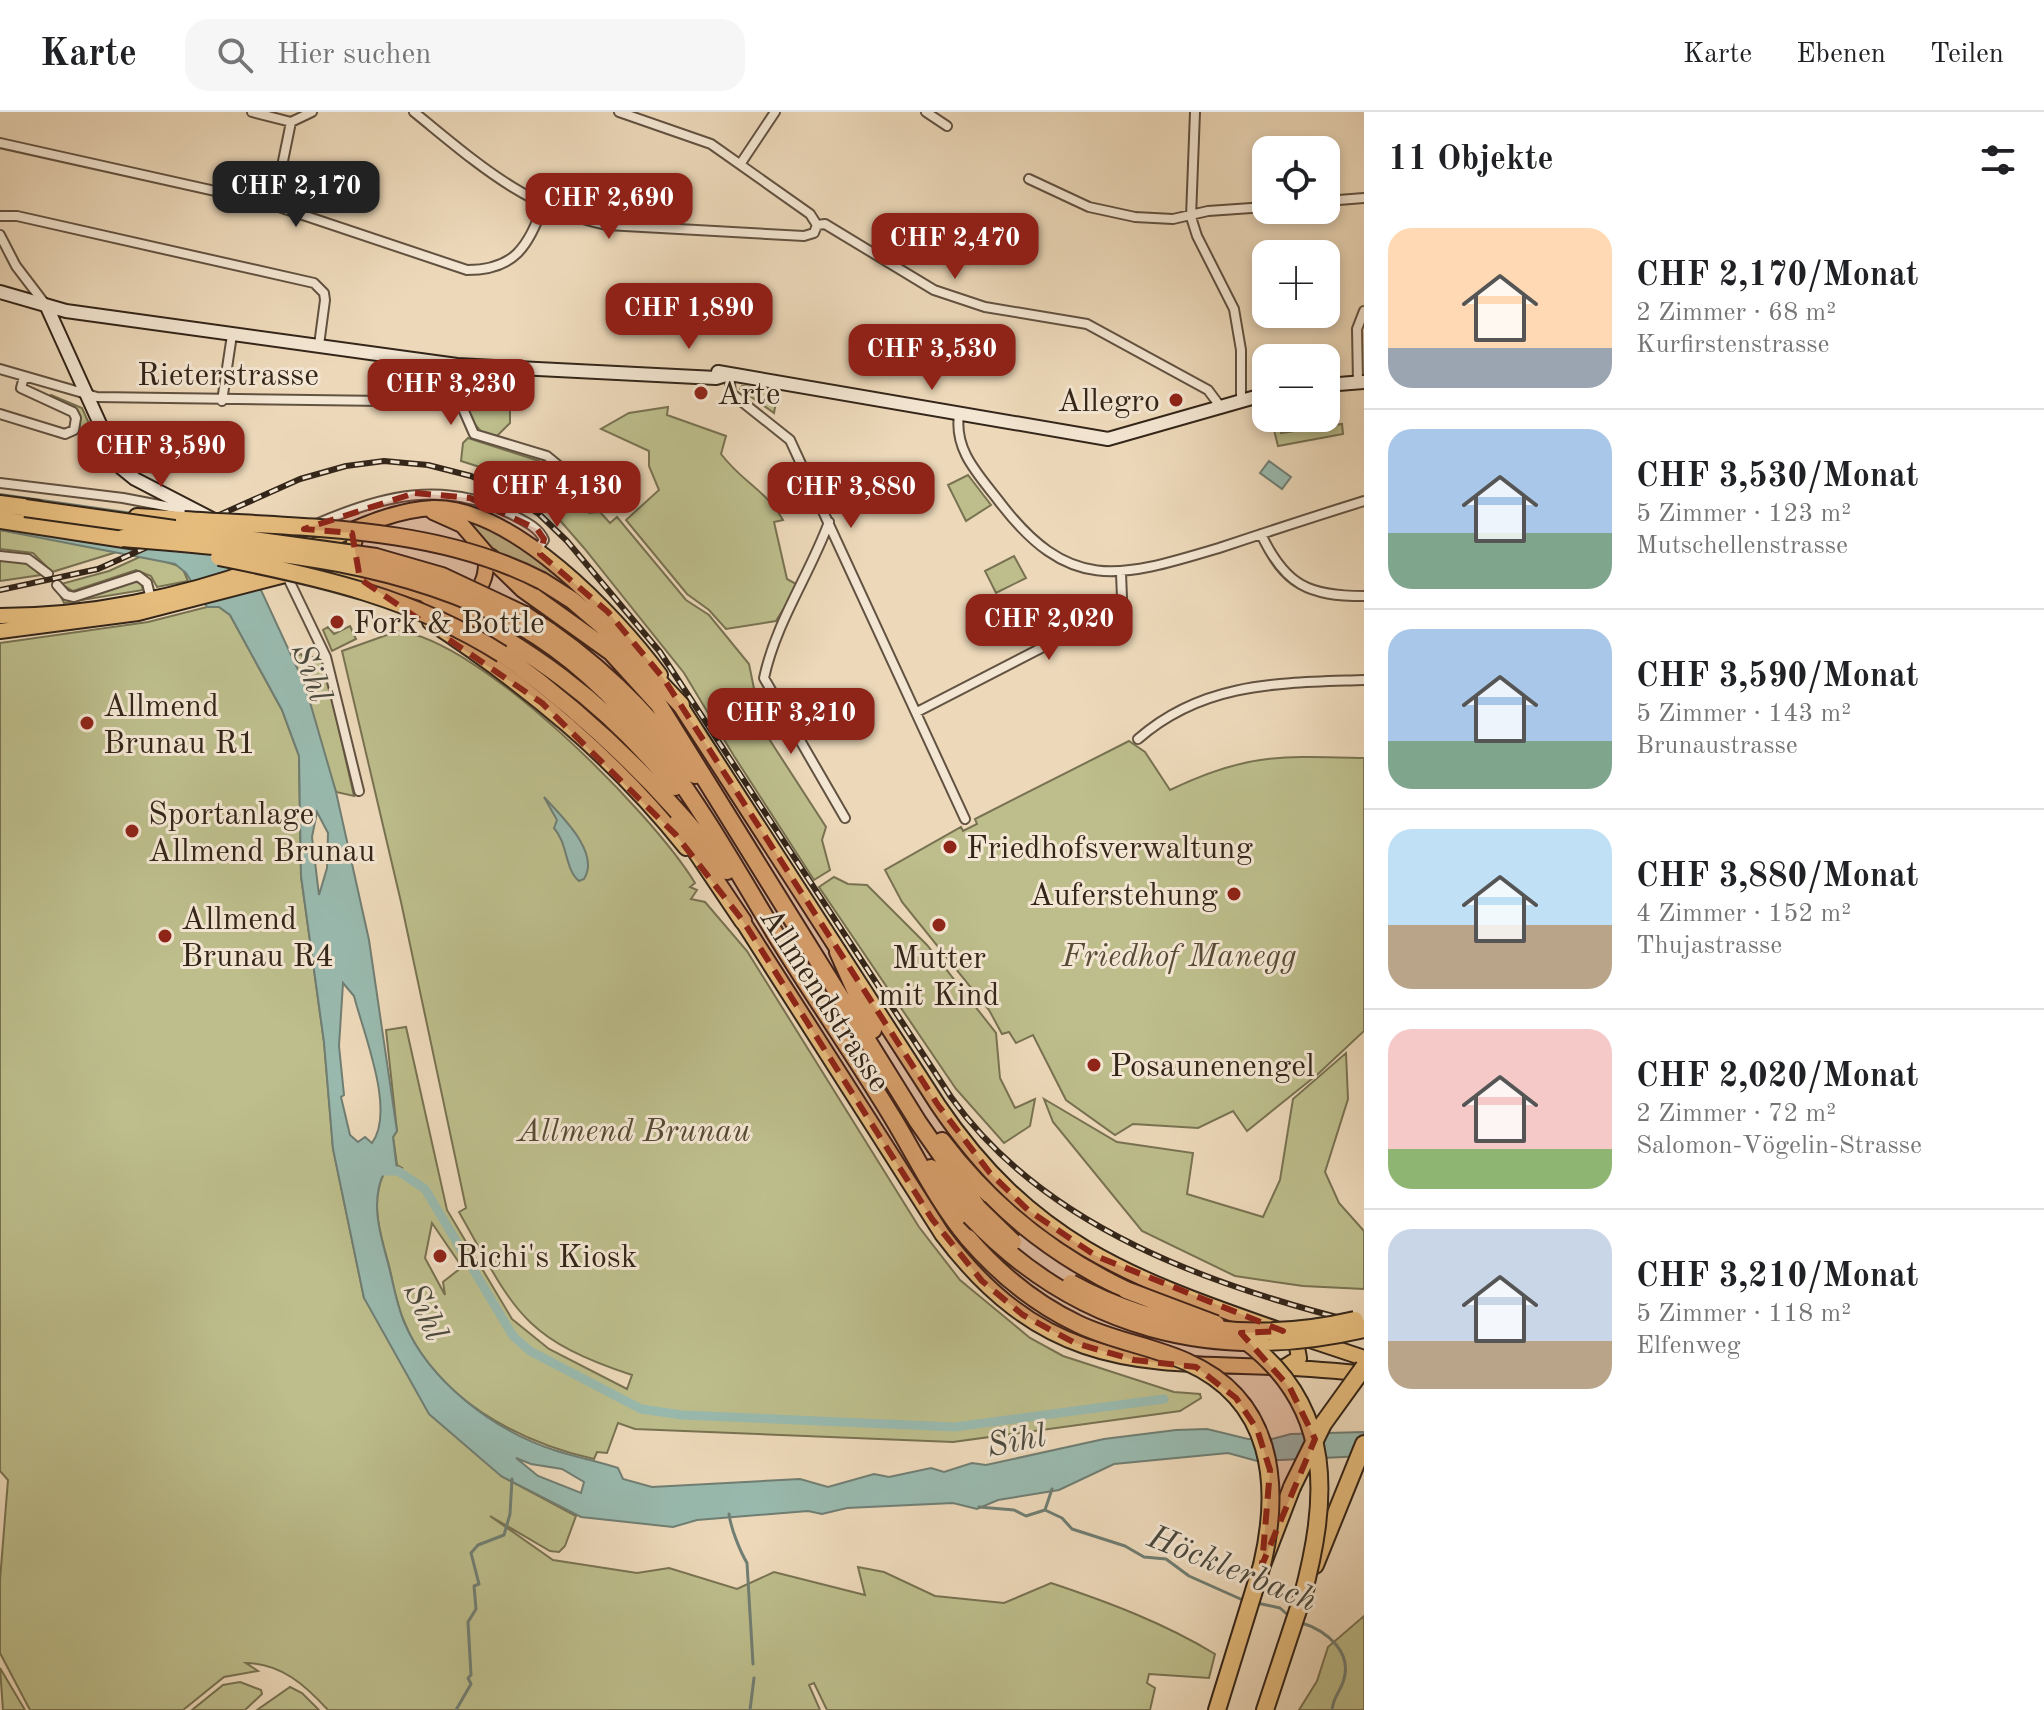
<!DOCTYPE html>
<html lang="de">
<meta charset="utf-8">
<style>
:root{--surface:#fff;--page:#f6f6f6;--text:#202124;--muted:#757577;--line:#e0e0e0;--accent:#8f2418}
body{margin:0;font-family:"Old Standard TT",serif;background:var(--page);color:var(--text);height:100vh;display:flex;flex-direction:column;font-size:30px;white-space:nowrap}
*{box-sizing:border-box;margin:0}
p{font-size:26px;color:var(--muted)}
.icon{flex:none;width:44px;height:44px;fill:none;stroke:currentColor;stroke-width:2;stroke-linecap:round;stroke-linejoin:round}
.map{position:relative;flex:1;overflow:hidden}
.drawer{display:flex;flex-direction:column;background:var(--surface);width:680px}
.drawer>*{flex:none}
.controls{position:absolute;left:1252px;top:24px;display:grid;gap:16px}
.controls a{display:grid;place-items:center;width:88px;height:88px;border-radius:16px;background:var(--surface);box-shadow:0 4px 12px #0003;font-size:40px}
.price{position:absolute;translate:-50% -68px;padding:0 18px;border-radius:16px;background:var(--accent);color:#fff;font-size:26px;line-height:52px;filter:drop-shadow(0 2px 4px #0008)}
.price::after{content:'';position:absolute;left:50%;top:48px;width:24px;height:18px;margin-left:-12px;background:inherit;clip-path:polygon(0 0,100% 0,50% 100%)}
.price.on{background:#222;color:#fff}
ul{padding:0;list-style:none}
li{display:flex;align-items:center;gap:24px;height:200px;padding:0 24px}
li+li{border-top:2px solid var(--line)}
li span{display:grid;place-items:center;flex:none;width:224px;height:160px;border-radius:24px;color:#555}
li>.icon{margin-inline-start:auto}
span .icon{width:96px;height:96px;fill:#fffc;stroke-width:1}
li b{font-size:34px}
h2{display:flex;justify-content:space-between;align-items:center;height:96px;padding:0 24px;font-size:34px}
header{display:flex;align-items:center;gap:48px;box-sizing:border-box;height:112px;padding:0 40px;background:var(--surface);border-bottom:2px solid var(--line)}
header strong{font-size:38px}
nav{display:flex;gap:44px;margin-inline-start:auto;font-size:28px}
.search{width:560px;height:72px;background:var(--page);display:flex;align-items:center;gap:20px;box-sizing:border-box;padding:0 28px;border-radius:24px;color:var(--muted);font-size:30px}
main{display:flex;flex:1;min-height:0}
.map>svg:first-child{display:block}
.green{fill:#bdbe8c;stroke:#787252;stroke-width:2;fill-rule:evenodd}
.water{fill:#99baaf;stroke:#707e73;stroke-width:2;fill-rule:evenodd}
.lines{fill:none;stroke-linecap:round;stroke-linejoin:round}
.stream{stroke:#707e73;stroke-width:3}
.canal{stroke:#99baaf;stroke-width:9}
.street-casing{stroke:#625241;stroke-width:12}
.secondary-casing{stroke:#332519;stroke-width:16}
.primary-casing{stroke:#332519;stroke-width:18}
.highway-casing{stroke:#332519;stroke-width:20}
.street{stroke:#f3e6d2;stroke-width:8}
.secondary{stroke:#f3e6d2;stroke-width:12}
.primary{stroke:#e6bc7d;stroke-width:14}
.highway{stroke:#e6bc7d;stroke-width:16}
.rail-casing{stroke:#332519;stroke-width:6}
.rail{stroke:#f3e6d2;stroke-width:3;stroke-dasharray:9;stroke-linecap:butt}
.highway-bridge-casing{stroke:#332519;stroke-width:20;stroke-linecap:butt}
.highway-bridge{stroke:#e6bc7d;stroke-width:16}
.marked{fill:#8f2418;fill-opacity:0.2;stroke:#8f2418;stroke-width:6;stroke-dasharray:16 10;stroke-linejoin:round}
.poi-dot{fill:#8f2418;stroke:#f3e6d2;stroke-width:3}
.labels{text-anchor:middle;stroke-width:6;stroke-linejoin:round;paint-order:stroke}
.street-label{font-size:32px;fill:#332519;stroke:#f3e6d2}
.poi-label{font-size:32px;fill:#332519;stroke:#f3e6d2;text-anchor:start}
.park-label{font-size:32px;font-style:italic;fill:#564b36;stroke:#f3e6d2}
.water-label{font-size:34px;font-style:italic;fill:#4c4a3e;stroke:#f3e6d2}
</style>
<header>
<strong>Karte</strong>
<div class="search"><svg class="icon" aria-label="search" viewBox="0 0 24 24"><circle cx="10" cy="10" r="6"/><path d="M15 15l6 6"/></svg>Hier suchen</div>
<nav><a>Karte</a><a>Ebenen</a><a>Teilen</a></nav>
</header>
<main>
<div class="map">
<svg width="1364" height="1598" viewBox="0 0 1364 1598">
<rect width="100%" height="100%" fill="#edd9ba"/>
<filter id="stains"><feTurbulence type="fractalNoise" baseFrequency=".0025" numOctaves="4"/><feColorMatrix values="0 0 0 0 .2 0 0 0 0 .09 0 0 0 0 .02 0 0 0 .5 -.17"/></filter>
<radialGradient id="worn" r=".72"><stop offset=".6" stop-color="#630" stop-opacity="0"/><stop offset="1" stop-color="#630" stop-opacity=".3"/></radialGradient>
<path class="green" d="M 742,274 L 778,279 L 774,301 L 740,277 Z
M 51,283 L 82,296 L 104,345 L 94,349 L 80,317 L 78,304 L 50,286 Z
M 468,295 L 510,296 L 510,311 L 495,326 C 479,322 472,311 468,295 Z
M 668,295 L 667,303 L 726,324 L 721,342 C 743,371 766,378 783,408 L 774,410 L 787,467 L 798,473 L 776,509 L 726,517 L 709,498 L 687,482 L 626,408 L 659,378 L 649,354 L 649,339 L 601,317 L 629,301 Z
M 1271,306 L 1278,306 L 1281,321 L 1342,312 L 1343,322 L 1278,334 Z
M 468,326 L 539,349 L 575,381 L 571,386 L 589,401 L 600,400 L 610,411 L 617,405 L 686,488 L 709,503 L 749,552 L 762,616 L 826,715 L 822,728 L 830,758 L 814,768 L 734,644 L 684,561 L 584,436 L 551,398 L 523,378 L 492,359 L 461,349 L 463,331 Z
M 968,363 L 991,393 L 966,409 L 948,373 Z
M 452,401 C 509,420 556,458 600,497 L 491,439 Z
M 0,418 L 120,439 L 52,460 L 33,441 L 0,437 Z
M 144,443 L 182,455 L 188,469 L 157,475 L 151,464 L 136,458 L 73,479 L 61,472 L 109,459 Z
M 1014,444 L 1026,466 L 996,481 L 985,459 Z
M 0,448 L 27,451 L 41,463 L 0,469 Z
M 132,469 L 141,471 L 143,478 L 64,491 L 58,479 L 73,489 Z
M 207,495 L 219,495 L 230,503 L 282,598 L 299,644 L 301,764 L 324,930 L 333,1036 L 364,1186 L 501,1364 L 576,1404 L 565,1434 L 559,1440 L 550,1439 L 490,1404 L 553,1448 L 637,1461 L 669,1456 L 737,1477 L 774,1460 L 865,1483 L 858,1455 L 884,1460 L 935,1484 L 1004,1491 L 1051,1471 C 1108,1490 1164,1511 1215,1542 L 1209,1566 L 1149,1562 L 1147,1571 L 1155,1576 L 1150,1598 L 827,1598 L 814,1571 L 809,1573 L 820,1598 L 328,1598 C 305,1573 282,1552 246,1551 L 258,1559 L 224,1565 L 183,1598 L 30,1598 L 0,1541 L 0,1468 L 8,1368 L 0,1359 L 0,531 L 148,510 Z
M 350,514 L 356,527 L 332,539 L 323,518 L 328,515 L 334,522 Z
M 398,519 C 481,528 651,699 695,771 L 690,775 L 697,778 L 691,787 L 705,790 L 747,839 L 919,1115 L 960,1168 L 1030,1226 L 1063,1244 L 1174,1280 L 1200,1282 L 1201,1286 L 1180,1299 L 953,1330 L 635,1317 L 618,1311 L 607,1341 L 597,1340 L 594,1347 C 519,1330 434,1286 404,1209 C 396,1191 393,1169 388,1150 C 380,1122 370,1089 384,1061 L 396,1061 L 402,1056 L 397,1053 L 393,1025 L 397,1019 L 386,918 L 406,915 L 447,1098 L 512,1207 L 549,1237 L 627,1277 L 632,1263 C 520,1226 514,1197 459,1100 L 466,1096 L 401,790 L 342,539 ZM 432,1111 L 462,1155 L 443,1170 L 445,1183 L 425,1146 Z
M 301,542 L 304,547 L 322,543 L 354,684 L 336,680 L 293,545 Z
M 1129,629 L 1145,640 L 1170,678 C 1247,641 1281,644 1364,646 L 1364,919 L 1318,962 L 1247,1019 L 1233,999 L 1198,1016 L 1133,1012 L 1115,1023 L 1066,988 L 1033,923 L 1016,931 L 1009,920 L 1002,922 L 989,898 L 902,790 L 885,758 L 961,715 L 963,719 L 977,712 L 975,707 Z
M 834,765 L 848,772 L 867,773 L 927,833 L 996,921 L 1000,966 L 1015,996 L 1035,987 L 1030,1014 L 1004,1031 L 956,977 L 819,775 Z
M 1346,941 L 1348,987 L 1325,1060 L 1339,1091 L 1364,1119 L 1364,1177 L 1303,1174 L 1235,1164 L 1142,1119 L 1053,1010 L 1044,987 L 1117,1030 L 1193,1041 L 1187,1082 L 1263,1105 L 1280,1068 L 1293,987 Z
M 1364,1504 L 1364,1598 L 1299,1598 L 1317,1569 L 1328,1535 Z
M 0,1556 L 25,1598 L 3,1598 Z
M 240,1570 L 261,1578 L 262,1582 L 245,1598 L 192,1598 L 223,1573 Z
M 290,1575 L 302,1581 L 319,1598 L 257,1598 Z"/>
<path class="water" d="M 1269,349 L 1291,365 L 1282,377 L 1260,361 Z
M 0,382 L 174,407 L 237,453 L 261,478 L 305,573 L 336,680 L 369,828 L 397,1019 L 393,1025 L 397,1058 L 384,1061 C 370,1089 380,1122 388,1151 C 393,1170 396,1191 404,1210 C 429,1269 493,1318 554,1338 C 575,1345 597,1349 618,1356 L 623,1367 L 652,1375 L 800,1367 L 828,1375 L 874,1362 L 889,1365 L 931,1356 L 944,1360 L 972,1351 L 986,1353 L 1104,1327 L 1176,1318 L 1207,1317 L 1248,1327 L 1272,1327 L 1291,1322 L 1364,1320 L 1364,1344 L 1257,1349 L 1228,1341 L 1114,1352 L 1059,1378 L 998,1388 L 977,1397 L 953,1391 L 847,1396 L 822,1402 L 808,1399 L 697,1408 L 673,1415 L 581,1405 L 501,1364 L 429,1302 L 364,1186 L 333,1037 L 324,930 L 301,764 L 299,644 L 282,598 L 230,503 L 219,495 L 207,495 L 186,461 L 175,452 L 0,418 ZM 317,700 L 328,721 L 327,756 L 319,783 L 312,725 ZM 343,871 L 354,884 C 363,920 396,999 372,1031 L 365,1025 L 358,1030 L 350,1023 L 341,985 L 344,983 L 339,934 ZM 516,1346 L 531,1352 L 562,1357 L 584,1370 L 581,1381 L 538,1364 Z
M 544,685 C 560,703 601,740 584,767 L 579,769 C 565,758 568,732 554,716 L 557,708 Z"/>
<g class="lines">
<path class="stream" d="M 1052,1377 L 1045,1398 L 1062,1406 L 1072,1417 L 1125,1434 L 1144,1445 L 1166,1447 L 1189,1464 L 1245,1489
M 979,1395 L 1014,1398 L 1026,1404 L 1045,1398
M 729,1402 C 731,1417 740,1439 747,1451 L 753,1552
M 1257,1491 L 1280,1496 L 1289,1504
M 1299,1510 C 1326,1518 1357,1541 1341,1575 C 1337,1583 1333,1588 1332,1598
M 456,1598 L 471,1572 L 468,1566 L 471,1563 L 468,1510 L 476,1497 L 474,1474 L 479,1472 L 471,1441 L 478,1433 L 504,1423 L 510,1402 L 512,1367
M 750,1598 L 754,1566"/>
<path class="canal" d="M 379,1059 L 398,1059 L 425,1077 L 513,1224 L 530,1239 L 641,1297 L 682,1303 L 955,1315 L 1164,1287"/>
<g class="street-casing">
<path id="street" d="M 252,0 L 291,10 L 312,0
M 414,0 C 477,51 525,96 607,113 L 804,124 L 814,121 L 817,113
M 619,0 L 711,32 L 810,102 L 817,113 L 825,112 L 934,178 L 985,195 L 1087,212 L 1208,278 L 1220,294
M 926,0 L 947,14
M 1195,0 L 1191,105 L 1197,124 L 1234,197 L 1241,238 L 1241,287
M 0,31 L 264,90 L 467,158 C 515,158 527,135 543,95
M 741,51 L 775,0
M 1029,67 L 1089,95 L 1135,105 L 1173,107 L 1208,99 L 1266,95
M 1326,89 L 1364,86
M 274,93 L 291,10
M 0,104 L 17,104 L 314,171 L 324,181 L 325,188 L 319,233
M 0,123 L 16,154 L 45,192
M 466,253 L 460,290 L 474,322 L 547,344 L 582,373
M 0,257 L 97,285 L 460,290
M 729,263 L 731,281 L 790,328 L 965,707
M 1358,270 L 1357,217 L 1364,199
M 222,289 L 232,223
M 0,302 L 65,322 L 74,318 L 76,306 L 73,300 L 21,276 L 24,265
M 959,303 C 954,338 978,362 998,388 C 1069,482 1119,466 1219,436 C 1267,420 1316,404 1364,389
M 105,326 C 118,328 118,338 128,346 C 146,363 181,354 203,349
M 0,371 L 123,386 L 196,400
M 829,410 C 809,464 776,510 764,566 L 845,706
M 314,413 C 380,384 444,367 511,402 C 522,408 539,415 544,428 L 536,439
M 1261,422 C 1285,473 1308,484 1364,484
M 0,444 L 28,447 L 48,462
M 286,462 L 326,545 L 359,679
M 57,473 L 66,483 L 74,485 L 138,464 L 147,471 L 151,487
M 917,600 L 1113,499 L 1122,486 L 1121,461
M 1138,627 C 1204,569 1281,571 1364,568"/>
</g>
<g class="secondary-casing">
<path id="secondary" d="M 0,180 L 66,199 L 457,253 L 716,266 L 726,263
M 47,195 L 119,354 L 135,367 L 218,410
M 718,260 L 1108,327 L 1266,282
M 1326,273 L 1364,270"/>
</g>
<g class="primary-casing">
<path id="primary" d="M 433,400 L 462,413 L 486,441 C 487,459 485,474 470,486
M 359,416 C 344,453 353,463 385,482
M 310,436 C 349,420 390,398 433,396 C 512,394 616,503 660,563
M 322,462 L 404,476 L 438,486
M 0,504 C 89,504 182,485 265,454
M 430,510 C 526,573 614,645 686,736
M 0,519 L 138,501 L 293,461
M 676,587 L 938,993 C 1030,1129 1127,1165 1276,1217
M 738,802 L 942,1122 C 1068,1290 1188,1239 1364,1262
M 1307,1227 L 1364,1246
M 1283,1256 L 1299,1246 L 1295,1224"/>
</g>
<g class="highway-casing">
<path id="highway" d="M 0,392 L 38,397
M 137,405 L 184,408
M 0,408 L 137,429
M 490,445 L 523,477 L 611,540 L 659,593 L 918,1010 L 978,1096
M 542,469 L 572,488 L 613,523
M 428,484 C 527,534 604,588 675,675
M 525,503 C 594,546 647,599 695,663
M 519,513 C 642,584 705,706 776,823 C 814,885 856,945 894,1008 C 918,1048 938,1090 968,1126
M 605,517 L 633,549
M 630,539 L 681,593
M 502,542 C 587,603 663,676 727,759
M 677,711 L 743,809
M 838,840 L 873,918
M 942,1029 C 992,1095 1053,1143 1126,1178
M 931,1056 L 970,1104
M 1315,1453 L 1364,1332
M 1217,1598 L 1262,1453 L 1292,1375
M 1265,1598 L 1306,1474"/>
</g>
<use href="#street" class="street"/>
<use href="#secondary" class="secondary"/>
<use href="#primary" class="primary"/>
<use href="#highway" class="highway"/>
<g class="rail-casing">
<path id="rail" d="M 0,478 L 98,457 L 300,367 L 346,354 L 384,349 L 428,353 L 471,364 L 502,378 L 539,402 L 567,429 L 660,540 L 951,985 C 1044,1116 1213,1175 1364,1212"/>
</g>
<use href="#rail" class="rail"/>
<g class="highway-bridge-casing">
<path id="highway-bridge" d="M 25,396 L 376,445 L 442,464 L 525,503
M 184,408 C 303,416 434,413 542,469
M 123,426 C 259,438 397,446 519,513
M 219,445 C 320,465 414,486 502,542
M 978,1096 L 1013,1130
M 970,1104 C 1077,1217 1214,1252 1364,1217
M 968,1126 C 999,1162 1034,1191 1078,1212 C 1113,1229 1152,1234 1187,1250 C 1273,1288 1281,1372 1262,1453
M 1071,1171 C 1160,1220 1257,1231 1355,1208
M 1126,1178 L 1216,1212
M 1246,1229 C 1336,1297 1328,1389 1302,1486
M 1292,1375 L 1323,1312 L 1364,1255"/>
</g>
<use href="#highway-bridge" class="highway-bridge"/>
</g>
<path class="marked" d="M 415,381 L 470,386 L 537,417 L 544,427 L 540,442 L 608,500 L 664,567 L 938,993 L 990,1061 L 1028,1098 L 1096,1144 L 1283,1219 L 1241,1221 L 1290,1276 L 1315,1327 L 1262,1453 L 1270,1358 L 1257,1317 L 1236,1286 L 1196,1255 L 1134,1248 L 1075,1231 L 1023,1203 L 982,1169 L 932,1107 L 743,809 L 676,723 L 542,591 L 360,467 L 352,421 L 304,417 Z"/>
<g class="poi-dot">
<circle cx="701" cy="281" r="8"/>
<circle cx="1176" cy="288" r="8"/>
<circle cx="337" cy="510" r="8"/>
<circle cx="87" cy="611" r="8"/>
<circle cx="132" cy="719" r="8"/>
<circle cx="950" cy="735" r="8"/>
<circle cx="1234" cy="782" r="8"/>
<circle cx="939" cy="813" r="8"/>
<circle cx="165" cy="824" r="8"/>
<circle cx="1094" cy="953" r="8"/>
<circle cx="440" cy="1144" r="8"/>
</g>
<g class="labels">
<g class="street-label">
<text x="228" y="273">Rieterstrasse</text>
<text transform="translate(826 887) rotate(57)" y="11">Allmendstrasse</text>
</g>
<g class="poi-label">
<text x="717" y="292">Arte</text>
<text x="1160" y="299" text-anchor="end">Allegro</text>
<text x="353" y="521">Fork &amp; Bottle</text>
<text x="103" y="604">Allmend<tspan x="103" dy="37">Brunau R1</tspan></text>
<text x="148" y="712">Sportanlage<tspan x="148" dy="37">Allmend Brunau</tspan></text>
<text x="966" y="746">Friedhofsverwaltung</text>
<text x="1218" y="793" text-anchor="end">Auferstehung</text>
<text x="181" y="817">Allmend<tspan x="181" dy="37">Brunau R4</tspan></text>
<text x="939" y="856" text-anchor="middle">Mutter<tspan x="939" dy="37">mit Kind</tspan></text>
<text x="1110" y="964">Posaunenengel</text>
<text x="456" y="1155">Richi's Kiosk</text>
</g>
<g class="park-label">
<text x="1179" y="854">Friedhof Manegg</text>
<text x="634" y="1029">Allmend Brunau</text>
</g>
<g class="water-label">
<text transform="translate(313 560) rotate(70)" y="12">Sihl</text>
<text transform="translate(427 1199) rotate(65)" y="12">Sihl</text>
<text transform="translate(1016 1327) rotate(-11)" y="12">Sihl</text>
<text transform="translate(1233 1455) rotate(22)" y="12">Höcklerbach</text>
</g>
</g>
<rect width="100%" height="100%" filter="url(#stains)"/>
<rect width="100%" height="100%" fill="url(#worn)"/>
</svg>
<div class="controls">
<a><svg class="icon" aria-label="locate" viewBox="0 0 24 24"><circle cx="12" cy="12" r="6"/><path d="M12 2v4M12 18v4M2 12h4M18 12h4"/></svg></a>
<a>+</a>
<a>−</a>
</div>
<b class="price on" style="left:296px;top:117px">CHF 2,170</b>
<b class="price" style="left:609px;top:129px">CHF 2,690</b>
<b class="price" style="left:955px;top:169px">CHF 2,470</b>
<b class="price" style="left:689px;top:239px">CHF 1,890</b>
<b class="price" style="left:932px;top:280px">CHF 3,530</b>
<b class="price" style="left:451px;top:315px">CHF 3,230</b>
<b class="price" style="left:161px;top:377px">CHF 3,590</b>
<b class="price" style="left:557px;top:417px">CHF 4,130</b>
<b class="price" style="left:851px;top:418px">CHF 3,880</b>
<b class="price" style="left:1049px;top:550px">CHF 2,020</b>
<b class="price" style="left:791px;top:644px">CHF 3,210</b>
</div>
<section class="drawer">
<h2>11 Objekte<svg class="icon" aria-label="filters" viewBox="0 0 24 24"><path d="M4 7h16M4 17h16"/><circle cx="9" cy="7" r="2"/><circle cx="15" cy="17" r="2"/></svg></h2>
<ul>
<li><span style="background:linear-gradient(#ffd9b3 75%,#9aa5b1 0)"><svg class="icon" aria-label="home" viewBox="0 0 24 24"><path d="M3 11l9-7 9 7M6 9v11h12V9"/></svg></span><div><b>CHF 2,170/Monat</b><p>2 Zimmer · 68 m²</p><p>Kurfirstenstrasse</p></div></li>
<li><span style="background:linear-gradient(#a9c7e8 65%,#7fa58c 0)"><svg class="icon" aria-label="home" viewBox="0 0 24 24"><path d="M3 11l9-7 9 7M6 9v11h12V9"/></svg></span><div><b>CHF 3,530/Monat</b><p>5 Zimmer · 123 m²</p><p>Mutschellenstrasse</p></div></li>
<li><span style="background:linear-gradient(#a9c7e8 70%,#7fa58c 0)"><svg class="icon" aria-label="home" viewBox="0 0 24 24"><path d="M3 11l9-7 9 7M6 9v11h12V9"/></svg></span><div><b>CHF 3,590/Monat</b><p>5 Zimmer · 143 m²</p><p>Brunaustrasse</p></div></li>
<li><span style="background:linear-gradient(#bfe0f5 60%,#b9a48a 0)"><svg class="icon" aria-label="home" viewBox="0 0 24 24"><path d="M3 11l9-7 9 7M6 9v11h12V9"/></svg></span><div><b>CHF 3,880/Monat</b><p>4 Zimmer · 152 m²</p><p>Thujastrasse</p></div></li>
<li><span style="background:linear-gradient(#f6c9c9 75%,#8fb573 0)"><svg class="icon" aria-label="home" viewBox="0 0 24 24"><path d="M3 11l9-7 9 7M6 9v11h12V9"/></svg></span><div><b>CHF 2,020/Monat</b><p>2 Zimmer · 72 m²</p><p>Salomon-Vögelin-Strasse</p></div></li>
<li><span style="background:linear-gradient(#c9d6e8 70%,#b9a48a 0)"><svg class="icon" aria-label="home" viewBox="0 0 24 24"><path d="M3 11l9-7 9 7M6 9v11h12V9"/></svg></span><div><b>CHF 3,210/Monat</b><p>5 Zimmer · 118 m²</p><p>Elfenweg</p></div></li>
</ul>
</section>
</main>
